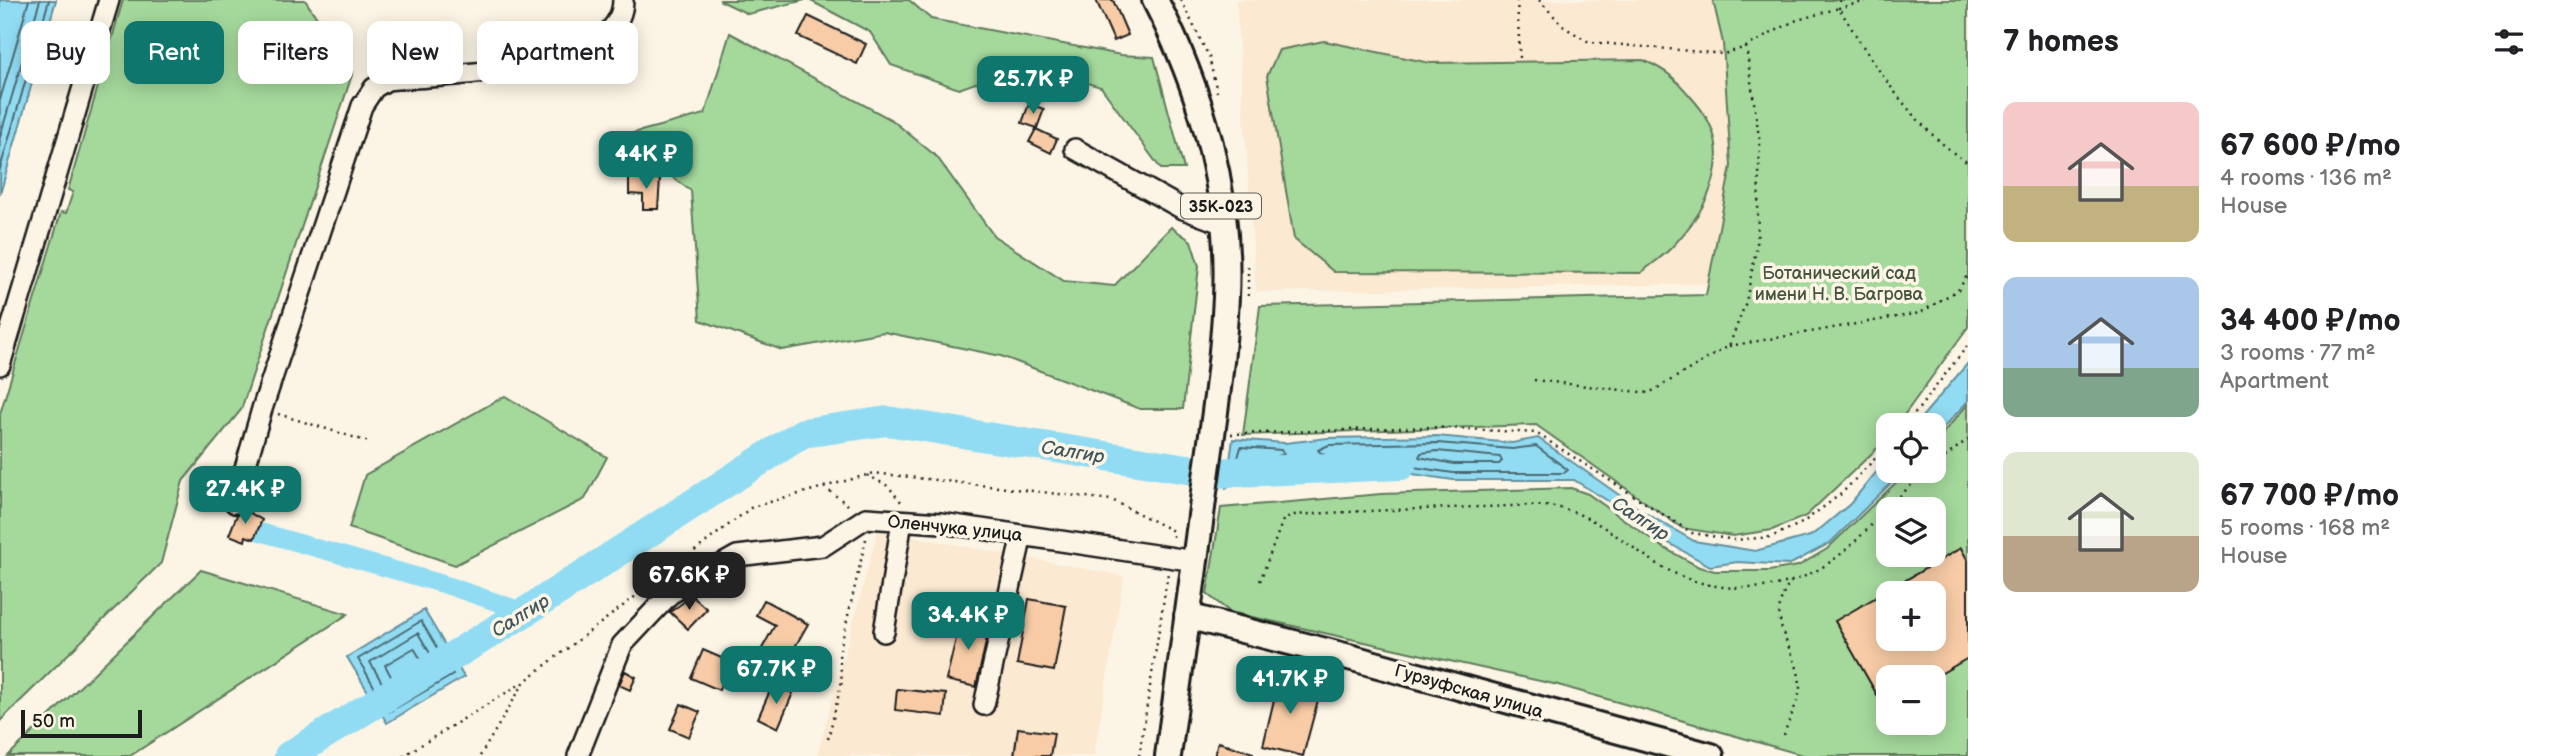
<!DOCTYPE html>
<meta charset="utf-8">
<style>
:root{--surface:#fff;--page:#f2f2f2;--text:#202124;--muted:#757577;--accent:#0f766e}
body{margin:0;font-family:"Balsamiq Sans",sans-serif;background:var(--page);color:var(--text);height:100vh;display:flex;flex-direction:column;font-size:26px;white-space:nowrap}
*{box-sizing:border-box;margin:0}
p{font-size:23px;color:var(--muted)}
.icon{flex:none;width:38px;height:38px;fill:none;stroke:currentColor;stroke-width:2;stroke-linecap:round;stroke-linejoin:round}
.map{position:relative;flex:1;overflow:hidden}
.side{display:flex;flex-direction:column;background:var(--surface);width:595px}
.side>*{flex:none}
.banner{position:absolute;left:21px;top:21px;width:665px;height:63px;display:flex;gap:14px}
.controls{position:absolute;left:1876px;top:413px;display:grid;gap:14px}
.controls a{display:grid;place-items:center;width:70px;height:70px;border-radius:14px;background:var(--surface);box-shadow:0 4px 18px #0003;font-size:35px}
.scale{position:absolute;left:21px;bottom:18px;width:121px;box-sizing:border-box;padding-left:7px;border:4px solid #1c1c1c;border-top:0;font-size:19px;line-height:24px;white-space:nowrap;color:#1c1c1c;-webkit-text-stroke:5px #fcf5e5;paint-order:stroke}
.price{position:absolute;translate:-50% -60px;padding:0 16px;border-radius:14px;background:var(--accent);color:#fff;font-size:23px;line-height:46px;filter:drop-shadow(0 2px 4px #0008)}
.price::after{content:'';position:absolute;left:50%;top:42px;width:21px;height:16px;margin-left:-10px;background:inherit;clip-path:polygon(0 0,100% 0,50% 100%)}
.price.on{background:#222;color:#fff}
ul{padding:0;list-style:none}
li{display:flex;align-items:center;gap:21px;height:175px;padding:0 35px}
li span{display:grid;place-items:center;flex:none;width:196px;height:140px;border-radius:14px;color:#555}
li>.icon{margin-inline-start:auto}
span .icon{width:84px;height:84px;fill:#fffc;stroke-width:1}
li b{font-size:30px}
h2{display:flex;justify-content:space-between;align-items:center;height:84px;padding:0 35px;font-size:30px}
.tag{padding:0 24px;border-radius:14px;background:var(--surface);box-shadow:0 4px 18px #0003;font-size:24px;line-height:63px}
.tag.on{background:var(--accent);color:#fff}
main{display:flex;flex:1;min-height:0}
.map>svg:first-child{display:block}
.built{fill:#fbe9d2}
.green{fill:#a5d99c;stroke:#607a5c;stroke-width:2;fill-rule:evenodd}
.water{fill:#92dcf3;stroke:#638f9d;stroke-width:2}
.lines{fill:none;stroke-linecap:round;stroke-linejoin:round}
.shore{stroke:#4b6972;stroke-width:2}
.canal{stroke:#92dcf3;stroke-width:18}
.river{stroke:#92dcf3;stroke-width:30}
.building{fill:#f8cca7;stroke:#1c1c1c;stroke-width:2;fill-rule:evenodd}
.minor-casing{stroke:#1c1c1c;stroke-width:24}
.major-casing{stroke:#1c1c1c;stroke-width:30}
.path{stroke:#1c1c1c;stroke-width:2.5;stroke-dasharray:2 5;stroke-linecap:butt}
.minor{stroke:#fcf5e5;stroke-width:19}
.major{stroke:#fcf5e5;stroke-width:24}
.labels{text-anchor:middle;stroke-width:7;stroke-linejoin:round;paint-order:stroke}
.shield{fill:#fcf5e5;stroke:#5f5d58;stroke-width:2}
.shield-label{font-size:16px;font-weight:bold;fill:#1c1c1c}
.park-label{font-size:18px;fill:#455542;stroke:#fcf5e5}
.street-label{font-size:18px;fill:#1c1c1c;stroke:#fcf5e5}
.water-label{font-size:19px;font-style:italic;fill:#3f565c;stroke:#fcf5e5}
</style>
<main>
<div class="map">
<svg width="1968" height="756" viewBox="0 0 1968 756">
<rect width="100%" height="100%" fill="#fcf5e5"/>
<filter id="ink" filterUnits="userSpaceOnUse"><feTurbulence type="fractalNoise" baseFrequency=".0143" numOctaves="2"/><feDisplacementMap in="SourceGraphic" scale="14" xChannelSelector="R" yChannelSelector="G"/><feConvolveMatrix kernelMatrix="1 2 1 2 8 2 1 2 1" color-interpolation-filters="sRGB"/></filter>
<g filter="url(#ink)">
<path class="built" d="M 1236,0 L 1713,0 L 1723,43 L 1731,166 L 1707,284 L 1256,292 Z
M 878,530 L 1124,576 L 1094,756 L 817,756 Z"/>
<path class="green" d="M 123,0 L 305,0 L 353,72 L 241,410 L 183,481 L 161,563 L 0,721 L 0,414 L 61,212 L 66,213 L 73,192 L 68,190 Z
M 719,0 L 805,0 L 748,14 Z
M 809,0 L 909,0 L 931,19 L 1121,55 L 1154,57 L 1184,169 L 1161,169 L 1101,87 L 1026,65 L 959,89 L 891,65 L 870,32 Z
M 1713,0 L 1968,0 L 1968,327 L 1897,425 L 1888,425 L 1888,438 L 1806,516 L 1772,530 L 1733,536 L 1682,528 L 1536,425 L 1243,435 L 1260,306 L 1706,295 L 1731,166 L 1723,43 Z
M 730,33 L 892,120 L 937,157 L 994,236 L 1064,281 L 1114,286 L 1171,227 L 1191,241 L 1199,266 L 1183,409 L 1140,409 L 1001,356 L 884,332 L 782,350 L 700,320 L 691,191 L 618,137 L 705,114 Z
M 1324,41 L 1430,63 L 1643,60 C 1671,72 1677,81 1696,103 C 1738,152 1710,208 1670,249 C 1661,258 1650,265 1641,273 L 1334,272 L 1294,239 L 1267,76 L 1279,50 Z
M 505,396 L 607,457 L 585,499 L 455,565 L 349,528 L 365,475 Z
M 1968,404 L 1968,756 L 1806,756 L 1558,685 L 1230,612 L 1207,594 L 1221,508 L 1381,494 L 1571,488 L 1588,494 L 1664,548 L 1699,567 L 1715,571 L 1769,571 L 1798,566 L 1827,549 L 1908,471 L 1934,471 L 1934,443 ZM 1888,509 L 1934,509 L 1934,555 L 1888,555 ZM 1888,593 L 1934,593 L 1934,639 L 1888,639 ZM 1888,677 L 1934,677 L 1934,723 L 1888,723 Z
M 201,570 L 348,614 L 130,756 L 8,756 Z"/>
<path class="water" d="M 0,0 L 56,0 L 0,194 Z
M 1968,363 L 1968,401 L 1934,438 L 1934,425 L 1915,425 Z
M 1437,436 L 1512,443 L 1538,438 L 1642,511 L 1694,541 L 1755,551 L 1810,536 L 1820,529 L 1850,504 L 1888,458 L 1888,471 L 1903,471 L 1830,543 L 1789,565 L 1738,562 L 1710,566 L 1647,531 L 1608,501 L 1574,480 L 1453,480 L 1311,459 L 1252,470 L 1226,488 L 1233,439 L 1285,443 L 1328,438 Z
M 424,610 L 464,677 L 387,723 L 347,657 Z"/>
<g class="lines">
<path class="shore" d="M 0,100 L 29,0
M 0,137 L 40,0
M 0,169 L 49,0
M 1437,443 L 1512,449 L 1536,446 L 1568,470 L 1564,473 L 1453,473 L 1321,453 L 1318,450 L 1329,445 Z
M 1241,447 L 1281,450 L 1284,454 L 1239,469 L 1236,465 Z
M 1437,451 L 1500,457 L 1502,461 L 1499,464 L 1454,464 L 1419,457 L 1421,453 Z
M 421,621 L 453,675 L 389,712 L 358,659 Z
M 418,633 L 441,672 L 392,700 L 370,662 Z
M 414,648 L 426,668 L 396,686 L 385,665 Z"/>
<path class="canal" d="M 260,532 L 443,584 L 525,612"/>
<path class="river" d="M 289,756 L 525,612 L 803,433 L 887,421 L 1212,473 L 1401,465"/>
</g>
<path class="building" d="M 1096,0 L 1113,0 L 1128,35 L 1114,41 Z
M 808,16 L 866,44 L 857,64 L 798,36 Z
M 1029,104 L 1044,109 L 1037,128 L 1022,123 Z
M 1036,129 L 1057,139 L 1051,153 L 1029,142 Z
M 629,177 L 660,179 L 658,209 L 643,209 L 643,195 L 629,194 Z
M 245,510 L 262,520 L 254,539 L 246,536 L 245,541 L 229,535 L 237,515 Z
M 1961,548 L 1968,561 L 1968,658 L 1935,677 L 1888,677 L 1888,714 L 1835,621 ZM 1888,593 L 1934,593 L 1934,639 L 1888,639 Z
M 692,596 L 707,609 L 688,629 L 670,612 Z
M 1029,599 L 1066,606 L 1054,671 L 1017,664 Z
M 764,600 L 808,624 L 783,668 L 759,654 L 775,625 L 756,615 Z
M 961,618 L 990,624 L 976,687 L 946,680 Z
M 703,650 L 731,662 L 719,690 L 691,678 Z
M 1282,666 L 1301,671 L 1296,694 L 1318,700 L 1303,756 L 1263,746 Z
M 625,671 L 636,677 L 630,690 L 619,685 Z
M 773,684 L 793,693 L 778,728 L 758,718 Z
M 897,689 L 946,694 L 944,716 L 895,710 Z
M 681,704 L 700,712 L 689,737 L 670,729 Z
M 1018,728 L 1054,733 L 1050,756 L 1014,756 Z
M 1218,742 L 1253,753 L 1253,756 L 1214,756 Z"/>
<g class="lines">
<g class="minor-casing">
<path id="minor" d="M 1075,149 L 1181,208 L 1224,224
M 0,365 L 109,0
M 235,503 L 262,409 L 362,106 L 374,88 L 387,80 C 439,75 623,74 623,0
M 884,632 L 902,521
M 984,705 L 1022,535
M 578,756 L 622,645 L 670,594 L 737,556 L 823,546 L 866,518 L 941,523 L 1195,561"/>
</g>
<g class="major-casing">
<path id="major" d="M 1155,0 C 1202,91 1231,193 1226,297 C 1223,362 1213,427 1204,492 C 1193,580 1180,668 1168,756
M 1187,616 L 1349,657 L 1711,756"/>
</g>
<path class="path" d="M 1181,0 L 1209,57 L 1217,92
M 1517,0 L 1520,58
M 1539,0 L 1564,27 L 1589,42 L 1724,54 L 1746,47 L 1794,21 L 1839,8 C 1873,63 1912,127 1968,163
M 1840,0 L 1839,8 L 1870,0
M 1248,296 L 1248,264
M 1729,346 L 1920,313 L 1959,289 L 1968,274
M 1534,380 L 1649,393 L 1729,346 L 1746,302 L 1757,245 L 1760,144 L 1746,47
M 278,414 L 369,442
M 1906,425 L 1968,345
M 1231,434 L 1431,427 L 1536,433 L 1692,533 L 1735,540 L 1771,537 L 1802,523 L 1841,494 L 1888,445
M 1934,466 L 1968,439
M 867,475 L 888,486 L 902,503
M 824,487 L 852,508
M 1260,581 L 1283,520 L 1294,515 C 1356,511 1418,509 1480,507 C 1505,507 1535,503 1560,508 C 1602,518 1632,551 1670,571 C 1693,583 1721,589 1747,588 C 1840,586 1864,521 1928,471
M 1784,735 C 1787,723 1800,699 1800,688 C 1801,651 1760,622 1791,582
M 828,739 L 842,681 L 839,654 L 866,539
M 403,756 L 522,683
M 480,756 L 525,681 L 752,507 L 874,473 L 1112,500 L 1173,531 L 1173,539
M 1139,756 L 1168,573"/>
<use href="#minor" class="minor"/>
<use href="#major" class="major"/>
</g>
</g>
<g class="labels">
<rect class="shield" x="1181" y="193.5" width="80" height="25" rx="5"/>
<g class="shield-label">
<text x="1221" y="212">35К-023</text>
</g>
<g class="park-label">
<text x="1839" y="279">Ботанический сад<tspan x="1839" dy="21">имени Н. В. Багрова</tspan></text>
</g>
<g class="street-label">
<text transform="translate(955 528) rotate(6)" y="6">Оленчука улица</text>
<text transform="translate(1469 691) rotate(16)" y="6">Гурзуфская улица</text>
</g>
<g class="water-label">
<text transform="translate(1073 451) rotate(9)" y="7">Салгир</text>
<text transform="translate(1641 518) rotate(33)" y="7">Салгир</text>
<text transform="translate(520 615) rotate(-32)" y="7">Салгир</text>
</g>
</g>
</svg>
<div class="controls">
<a><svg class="icon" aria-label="locate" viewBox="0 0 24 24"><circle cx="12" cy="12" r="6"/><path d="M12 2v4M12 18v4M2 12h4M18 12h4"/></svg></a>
<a><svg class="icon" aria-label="layers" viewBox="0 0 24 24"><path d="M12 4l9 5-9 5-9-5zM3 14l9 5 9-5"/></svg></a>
<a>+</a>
<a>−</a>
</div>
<div class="scale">50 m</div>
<b class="price" style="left:1033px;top:116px">25.7K ₽</b>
<b class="price" style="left:646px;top:191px">44K ₽</b>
<b class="price" style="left:245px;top:526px">27.4K ₽</b>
<b class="price on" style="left:689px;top:612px">67.6K ₽</b>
<b class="price" style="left:968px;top:652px">34.4K ₽</b>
<b class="price" style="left:776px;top:706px">67.7K ₽</b>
<b class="price" style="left:1290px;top:716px">41.7K ₽</b>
<div class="banner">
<a class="tag">Buy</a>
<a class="tag on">Rent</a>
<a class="tag">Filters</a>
<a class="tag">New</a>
<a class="tag">Apartment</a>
</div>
</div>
<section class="side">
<h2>7 homes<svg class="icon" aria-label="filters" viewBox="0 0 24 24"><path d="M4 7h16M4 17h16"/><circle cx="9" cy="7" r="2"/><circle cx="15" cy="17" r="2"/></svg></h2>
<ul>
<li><span style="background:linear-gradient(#f6c9c9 60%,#c2b280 0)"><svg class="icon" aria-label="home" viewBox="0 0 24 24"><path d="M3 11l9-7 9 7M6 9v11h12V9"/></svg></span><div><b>67 600 ₽/mo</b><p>4 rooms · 136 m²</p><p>House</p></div></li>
<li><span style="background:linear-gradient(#a9c7e8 65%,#7fa58c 0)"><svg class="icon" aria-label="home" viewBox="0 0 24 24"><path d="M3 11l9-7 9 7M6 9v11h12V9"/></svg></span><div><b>34 400 ₽/mo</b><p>3 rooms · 77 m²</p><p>Apartment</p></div></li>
<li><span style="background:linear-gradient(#dfe7d0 60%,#b9a48a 0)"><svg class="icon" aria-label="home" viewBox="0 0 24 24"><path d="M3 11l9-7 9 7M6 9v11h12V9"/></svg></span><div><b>67 700 ₽/mo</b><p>5 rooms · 168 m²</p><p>House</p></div></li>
</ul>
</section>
</main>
